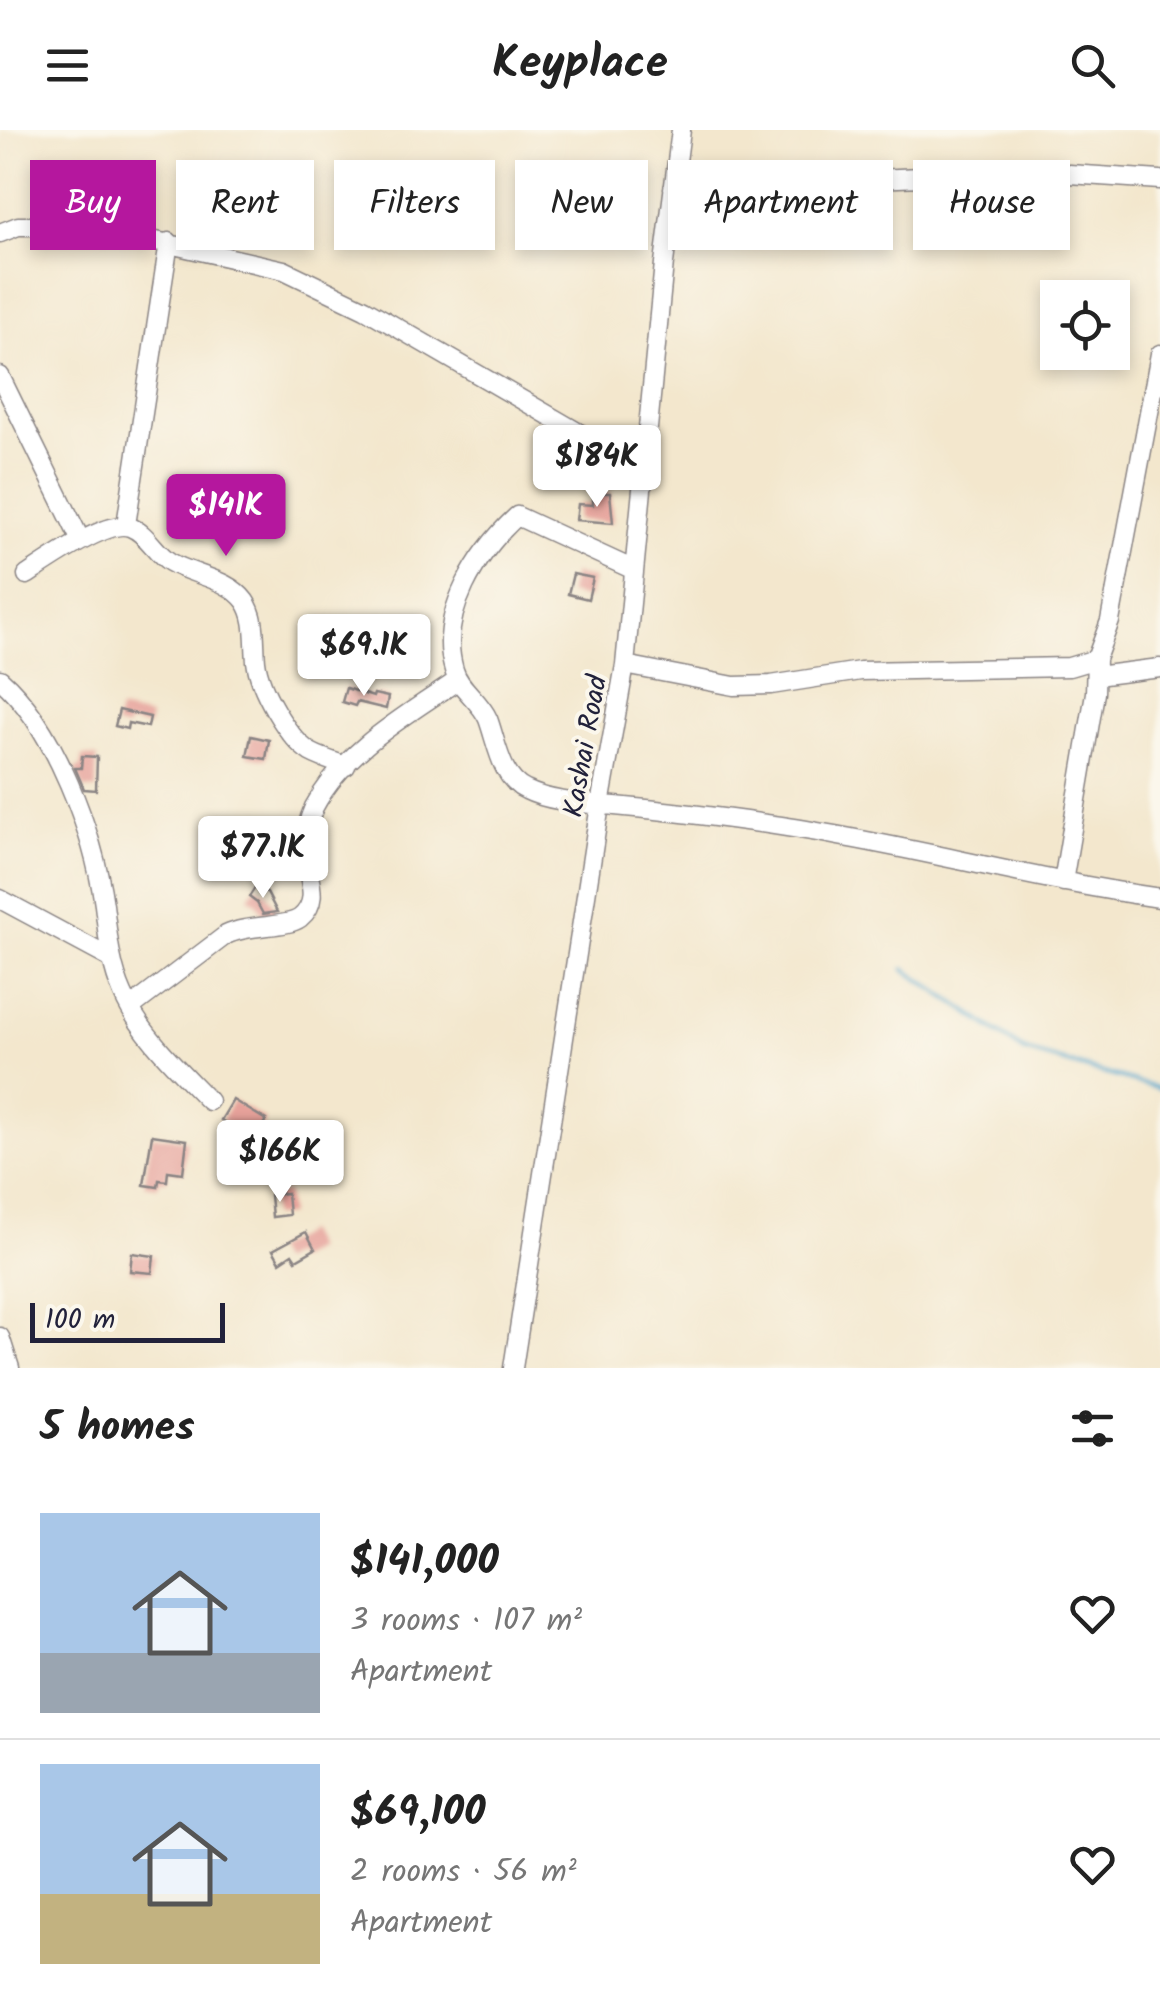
<!DOCTYPE html>
<meta charset="utf-8">
<style>
:root{--surface:#fff;--page:#f2f2f2;--text:#222;--muted:#767676;--line:#e0e0e0;--accent:#b5179e}
body{margin:0;font-family:Kalam,sans-serif;background:var(--page);color:var(--text);height:100vh;display:flex;flex-direction:column;font-size:38px;white-space:nowrap}
*{box-sizing:border-box;margin:0}
p{font-size:32px;color:var(--muted)}
.icon{flex:none;width:55px;height:55px;fill:none;stroke:currentColor;stroke-width:2;stroke-linecap:round;stroke-linejoin:round}
.map{position:relative;height:1238px;overflow:hidden}
.details{display:flex;flex-direction:column;background:var(--surface);flex:1}
.details>*{flex:none}
.hud{position:absolute;left:30px;top:30px;width:1100px;height:90px;display:flex;gap:20px}
.fabs{position:absolute;left:1040px;top:150px;display:grid;gap:20px}
.fabs a{display:grid;place-items:center;width:90px;height:90px;border-radius:0px;background:var(--surface);box-shadow:0 5px 15px #0003;font-size:50px}
.scale{position:absolute;left:30px;bottom:25px;width:195px;box-sizing:border-box;padding-left:10px;border:5px solid #22223b;border-top:0;font-size:28px;line-height:35px;white-space:nowrap;color:#22223b;-webkit-text-stroke:8px #fbf7ec;paint-order:stroke}
.price{position:absolute;translate:-50% -85px;padding:0 22px;border-radius:10px;background:#fff;color:#222;font-size:32px;line-height:65px;filter:drop-shadow(0 2px 5px #0008)}
.price::after{content:'';position:absolute;left:50%;top:60px;width:30px;height:22px;margin-left:-15px;background:inherit;clip-path:polygon(0 0,100% 0,50% 100%)}
.price.active{background:var(--accent);color:#fff}
ul{padding:0;list-style:none}
li{display:flex;align-items:center;gap:30px;height:250px;padding:0 40px}
li+li{border-top:2px solid var(--line)}
li span{display:grid;place-items:center;flex:none;width:280px;height:200px;border-radius:0px;color:#555}
li>.icon{margin-inline-start:auto}
span .icon{width:120px;height:120px;fill:#fffc;stroke-width:1}
li b{font-size:42px}
h2{display:flex;justify-content:space-between;align-items:center;height:120px;padding:0 40px;font-size:42px}
.chip{padding:0 35px;border-radius:0px;background:var(--surface);box-shadow:0 5px 15px #0003;font-size:35px;line-height:90px}
.chip.active{background:var(--accent);color:#fff}
header{display:flex;justify-content:space-between;align-items:center;height:130px;padding:0 40px;background:var(--surface);font-size:45px;font-weight:600}
.map>svg:first-child{display:block}
.lines{fill:none;stroke-linecap:round;stroke-linejoin:round}
.stream{stroke:#4ea4cb;stroke-width:4}
.building{fill:#e6a19a}
.minor-casing{stroke:#8a8484;stroke-width:21}
.minor{stroke:#fff;stroke-width:18}
.labels{text-anchor:middle;stroke-width:8;stroke-linejoin:round;paint-order:stroke}
.street-label{font-size:28px;fill:#22223b;stroke:#fbf7ec}
</style>
<header><svg class="icon" aria-label="menu" viewBox="0 0 24 24"><path d="M4 6h16M4 12h16M4 18h16"/></svg>Keyplace<svg class="icon" aria-label="search" viewBox="0 0 24 24"><circle cx="10" cy="10" r="6"/><path d="M15 15l6 6"/></svg></header>
<div class="map">
<svg width="1160" height="1238" viewBox="0 0 1160 1238">
<rect width="100%" height="100%" fill="#fbf7ec"/>
<filter id="ink" filterUnits="userSpaceOnUse"><feTurbulence type="fractalNoise" baseFrequency=".01" numOctaves="2"/><feDisplacementMap in="SourceGraphic" scale="20" xChannelSelector="R" yChannelSelector="G"/><feConvolveMatrix kernelMatrix="1 2 1 2 8 2 1 2 1" color-interpolation-filters="sRGB"/></filter>
<filter id="wash" filterUnits="userSpaceOnUse"><feTurbulence type="fractalNoise" baseFrequency=".0048" numOctaves="4" result="noise"/><feDisplacementMap in="SourceGraphic" scale="40" xChannelSelector="R" yChannelSelector="G"/><feGaussianBlur stdDeviation="2.25" result="paint"/><feColorMatrix in="noise" values="0 0 0 0 0 0 0 0 0 0 0 0 0 0 0 0 0 1.4 0 .05"/><feComposite in="paint" operator="in"/></filter>
<g filter="url(#wash)">
<rect width="100%" height="100%" fill="#f3e7cd"/>
<g class="lines">
<path class="stream" d="M 904,839 L 1025,921 L 1160,959"/>
</g>
<g id="blocks">
<path class="building" d="M 593,363 L 610,363 L 613,393 L 576,390 L 578,374 L 593,375 Z
M 573,444 L 593,448 L 588,469 L 568,464 Z
M 346,558 L 373,567 L 374,564 L 388,567 L 386,579 L 357,572 L 355,576 L 342,572 Z
M 119,580 L 150,587 L 148,597 L 128,593 L 127,599 L 115,596 Z
M 251,606 L 269,610 L 266,629 L 247,626 Z
M 82,626 L 97,627 L 96,660 L 84,659 L 75,638 L 81,638 Z
M 256,756 L 267,763 L 277,782 L 263,784 L 257,773 L 249,767 Z
M 233,970 L 266,990 L 254,1009 L 221,990 Z
M 152,1005 L 187,1010 L 183,1043 L 168,1041 L 167,1051 L 159,1050 L 158,1057 L 144,1055 Z
M 287,1063 L 289,1085 L 272,1087 L 270,1065 Z
M 306,1102 L 315,1119 L 296,1130 L 292,1124 L 280,1132 L 273,1120 Z
M 132,1123 L 154,1126 L 152,1143 L 130,1141 Z"/>
</g>
</g>
<g filter="url(#ink)">
<use href="#blocks" fill-opacity="0" stroke="#8a8484" stroke-width="2.5"/>
<g class="lines">
<g class="minor-casing">
<path id="minor" d="M 673,58 L 966,45 L 1069,44 L 1160,50
M 0,103 L 18,96 L 37,96 L 112,101 L 284,140 L 365,179 L 643,340
M 0,246 L 81,411
M 126,395 L 169,112
M 634,440 L 517,386 C 478,422 437,484 454,540 C 459,559 480,570 488,589 C 497,613 501,649 526,660 C 552,673 587,673 615,676 C 671,681 726,688 781,696 C 908,715 1032,750 1160,768
M 27,445 C 47,432 107,389 130,397 C 147,403 155,423 170,432 C 194,446 228,448 245,471 C 257,488 254,510 256,531 C 259,558 287,607 310,622 C 321,628 334,632 346,636
M 625,535 L 734,556 L 771,555 L 860,541 L 1069,537 L 1096,529 L 1110,491 L 1160,224
M 1096,546 L 1160,538
M 0,549 C 55,597 94,704 104,775 C 108,806 110,835 123,864 C 140,904 179,940 209,971
M 1063,752 L 1095,563 L 1096,529
M 0,769 L 110,828
M 130,878 L 226,805 C 248,794 287,798 300,788 C 323,769 305,745 305,722 C 305,708 308,690 314,677 C 345,619 406,586 458,550
M 0,1207 L 10,1238
M 513,1238 L 600,675 L 625,535 L 664,133 L 681,0"/>
</g>
<use href="#minor" class="minor"/>
</g>
</g>
<g class="labels">
<g class="street-label">
<text transform="translate(584 616) rotate(-80)" y="10">Kashai Road</text>
</g>
</g>
</svg>
<div class="fabs">
<a><svg class="icon" aria-label="locate" viewBox="0 0 24 24"><circle cx="12" cy="12" r="6"/><path d="M12 2v4M12 18v4M2 12h4M18 12h4"/></svg></a>
</div>
<div class="scale">100 m</div>
<b class="price" style="left:597px;top:380px">$184K</b>
<b class="price active" style="left:226px;top:429px">$141K</b>
<b class="price" style="left:364px;top:569px">$69.1K</b>
<b class="price" style="left:263px;top:771px">$77.1K</b>
<b class="price" style="left:280px;top:1075px">$166K</b>
<div class="hud">
<a class="chip active">Buy</a>
<a class="chip">Rent</a>
<a class="chip">Filters</a>
<a class="chip">New</a>
<a class="chip">Apartment</a>
<a class="chip">House</a>
</div>
</div>
<section class="details">
<h2>5 homes<svg class="icon" aria-label="filters" viewBox="0 0 24 24"><path d="M4 7h16M4 17h16"/><circle cx="9" cy="7" r="2"/><circle cx="15" cy="17" r="2"/></svg></h2>
<ul>
<li><span style="background:linear-gradient(#a9c7e8 70%,#9aa5b1 0)"><svg class="icon" aria-label="home" viewBox="0 0 24 24"><path d="M3 11l9-7 9 7M6 9v11h12V9"/></svg></span><div><b>$141,000</b><p>3 rooms · 107 m²</p><p>Apartment</p></div><svg class="icon" aria-label="heart" viewBox="0 0 24 24"><path d="M12 20l-8-8c-3-5 5-10 8-4 3-6 11-1 8 4z"/></svg></li>
<li><span style="background:linear-gradient(#a9c7e8 65%,#c2b280 0)"><svg class="icon" aria-label="home" viewBox="0 0 24 24"><path d="M3 11l9-7 9 7M6 9v11h12V9"/></svg></span><div><b>$69,100</b><p>2 rooms · 56 m²</p><p>Apartment</p></div><svg class="icon" aria-label="heart" viewBox="0 0 24 24"><path d="M12 20l-8-8c-3-5 5-10 8-4 3-6 11-1 8 4z"/></svg></li>
</ul>
</section>
